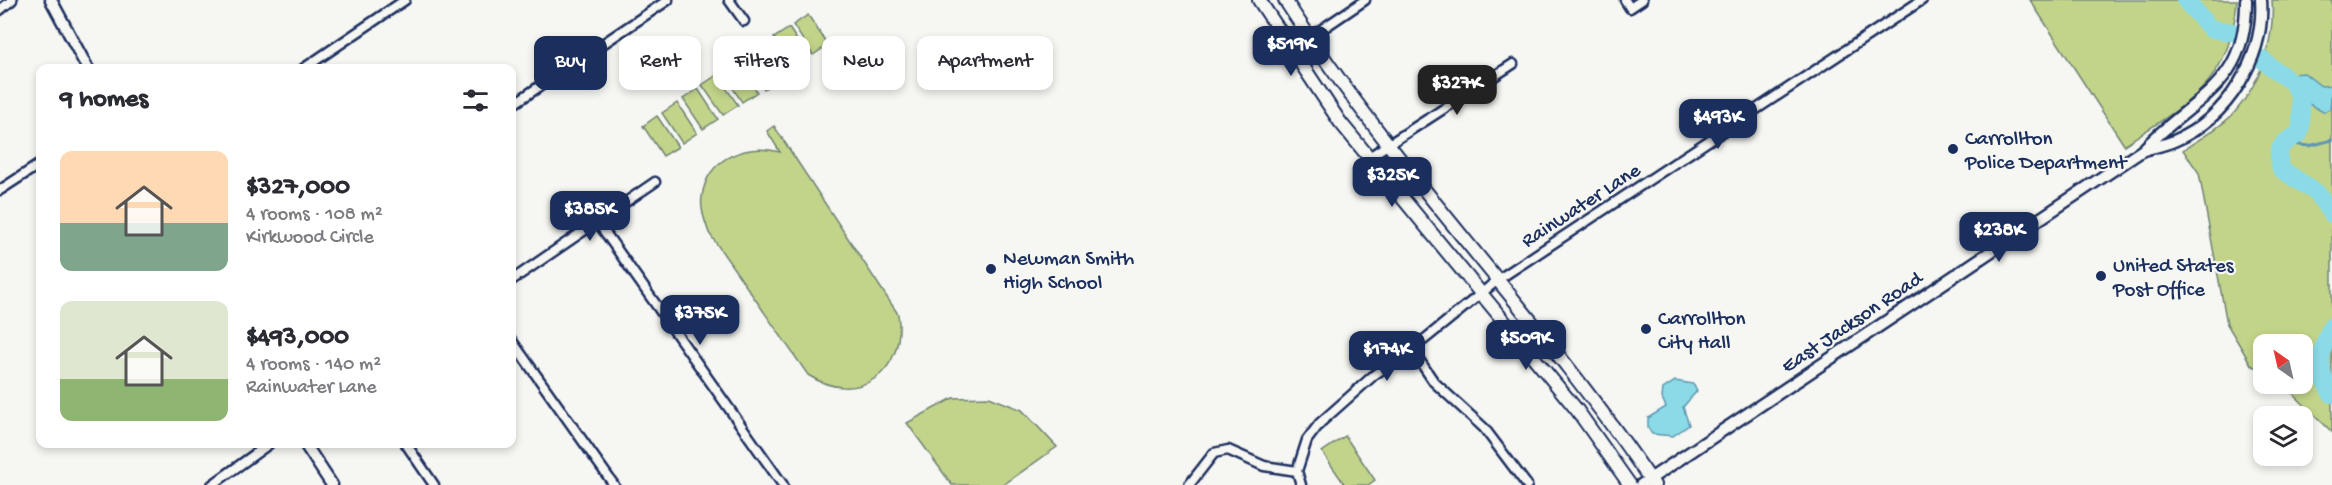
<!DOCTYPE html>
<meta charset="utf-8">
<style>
:root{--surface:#fff;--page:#f2f2f3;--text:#2b2b33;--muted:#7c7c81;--accent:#1b2f5e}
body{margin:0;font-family:"Gochi Hand",sans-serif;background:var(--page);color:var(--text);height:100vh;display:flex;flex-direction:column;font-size:22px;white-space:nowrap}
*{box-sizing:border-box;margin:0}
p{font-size:20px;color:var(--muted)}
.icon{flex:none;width:33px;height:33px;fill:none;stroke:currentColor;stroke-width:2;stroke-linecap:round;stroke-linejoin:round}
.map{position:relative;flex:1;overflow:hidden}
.drawer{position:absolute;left:36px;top:64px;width:480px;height:384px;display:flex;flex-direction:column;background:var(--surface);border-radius:12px;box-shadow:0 3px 9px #0003}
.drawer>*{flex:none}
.top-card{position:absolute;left:534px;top:36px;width:570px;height:54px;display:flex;gap:12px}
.needle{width:39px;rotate:326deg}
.fabs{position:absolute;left:2253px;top:334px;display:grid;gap:12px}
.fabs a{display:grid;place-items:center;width:60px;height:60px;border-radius:12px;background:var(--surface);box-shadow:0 3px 9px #0003;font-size:30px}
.price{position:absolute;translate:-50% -51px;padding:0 14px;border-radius:12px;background:var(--accent);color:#fff;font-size:20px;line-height:39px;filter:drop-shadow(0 2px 3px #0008)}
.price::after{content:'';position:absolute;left:50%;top:36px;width:18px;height:14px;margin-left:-9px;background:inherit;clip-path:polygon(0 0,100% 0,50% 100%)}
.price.on{background:#222;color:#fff}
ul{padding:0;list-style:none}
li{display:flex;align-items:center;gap:18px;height:150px;padding:0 24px}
li span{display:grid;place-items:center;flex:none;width:168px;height:120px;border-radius:12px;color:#555}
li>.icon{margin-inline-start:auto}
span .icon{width:72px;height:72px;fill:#fffc;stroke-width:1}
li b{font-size:26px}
h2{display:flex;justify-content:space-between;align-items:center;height:72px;padding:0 24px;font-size:26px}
.chip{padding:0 21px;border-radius:12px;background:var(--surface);box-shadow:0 3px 9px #0003;font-size:21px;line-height:54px}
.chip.on{background:var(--accent);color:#fff}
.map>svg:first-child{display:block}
.green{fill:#c2d489;stroke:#6e8274;stroke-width:1.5}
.water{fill:#8adae7;stroke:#5e96b0;stroke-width:1.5}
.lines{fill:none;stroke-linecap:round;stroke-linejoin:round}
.stream{stroke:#5e96b0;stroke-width:3}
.river{stroke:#8adae7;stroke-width:18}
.minor-casing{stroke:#1b2f5e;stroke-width:13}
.tertiary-casing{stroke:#1b2f5e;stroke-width:15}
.secondary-casing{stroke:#1b2f5e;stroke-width:16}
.minor{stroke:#f6f6f2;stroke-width:8}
.tertiary{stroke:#f6f6f2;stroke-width:10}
.secondary{stroke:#f6f6f2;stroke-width:12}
.poi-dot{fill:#1b2f5e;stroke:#f6f6f2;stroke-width:2}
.labels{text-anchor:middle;stroke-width:4.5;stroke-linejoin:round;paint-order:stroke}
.poi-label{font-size:21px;fill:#1b2f5e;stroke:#f6f6f2;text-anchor:start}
.street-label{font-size:21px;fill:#1b2f5e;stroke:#f6f6f2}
</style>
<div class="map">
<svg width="2332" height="485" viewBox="0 0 2332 485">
<rect width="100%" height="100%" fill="#f6f6f2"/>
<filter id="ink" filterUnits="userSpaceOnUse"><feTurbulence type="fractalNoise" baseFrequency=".0167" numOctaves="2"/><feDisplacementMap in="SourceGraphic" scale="12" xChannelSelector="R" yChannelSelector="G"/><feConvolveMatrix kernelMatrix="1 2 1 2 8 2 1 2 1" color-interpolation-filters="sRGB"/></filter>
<g filter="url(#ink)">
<path class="green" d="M 2030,0 L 2237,0 C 2231,84 2188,103 2124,145 Z
M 2272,0 L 2332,0 L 2332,432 L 2283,384 L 2302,384 L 2302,345 L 2264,345 L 2263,369 L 2252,366 L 2227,324 L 2199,173 L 2183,150 C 2199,139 2222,127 2235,112 C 2261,82 2275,39 2272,0 Z
M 808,15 L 828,45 L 813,55 L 793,25 Z
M 789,28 L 809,58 L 794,68 L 774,38 Z
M 759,48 L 779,79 L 764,89 L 744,58 Z
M 737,62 L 757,92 L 742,102 L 722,72 Z
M 717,75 L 738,105 L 723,115 L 702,85 Z
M 698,89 L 718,119 L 703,129 L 683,99 Z
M 677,103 L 697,133 L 682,143 L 662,113 Z
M 657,116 L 678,147 L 663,156 L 643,126 Z
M 774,126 L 898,314 C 907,372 858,407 808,375 L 709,233 C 705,221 700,209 702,197 C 707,157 747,143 780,152 L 767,131 Z
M 989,397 L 1022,410 L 1057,447 L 1003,485 L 952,485 L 907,423 L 953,398 Z
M 1345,436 L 1375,480 L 1368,485 L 1345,485 L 1322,452 Z"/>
<path class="water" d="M 2280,66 L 2292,74 L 2304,73 L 2321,86 L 2332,85 L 2330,109 L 2323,112 L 2309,104 L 2305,109 L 2306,117 L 2299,119 L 2297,92 L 2274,72 Z
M 1675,381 L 1693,384 L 1697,391 L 1683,407 L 1689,425 L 1673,436 L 1652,434 L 1648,428 L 1648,418 L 1666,407 L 1662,398 L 1663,389 Z"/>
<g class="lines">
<path class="stream" d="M 2283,143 L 2309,146 L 2332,140"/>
<path class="river" d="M 2185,0 L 2211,29 L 2232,32
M 2262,59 C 2282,79 2300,77 2301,110 C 2301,119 2302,126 2299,134 C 2280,144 2276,147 2281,169 L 2317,193 L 2332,214
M 2332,326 C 2319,349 2316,371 2332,394"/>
<g class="minor-casing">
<path id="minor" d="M 729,0 L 744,21
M 1625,0 L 1630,8 L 1642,0
M 0,10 L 12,0
M 1291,50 L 1365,0
M 303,69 L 405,0
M 512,105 L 668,0
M 1369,157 L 1513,64
M 0,190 L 40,164
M 597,221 L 783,485
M 512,280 L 655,182
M 512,341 L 614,485
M 1411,348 L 1434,382 L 1484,428 L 1527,485
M 406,444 L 434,485
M 212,485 L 269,444
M 1189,485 L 1214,453 L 1228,450 L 1264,466 L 1297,471
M 1301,485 L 1297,471 L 1307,440 L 1320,423 L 1374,375 L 1425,339 L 1499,279 L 1922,0"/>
</g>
<g class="tertiary-casing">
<path id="tertiary" d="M 51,0 L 88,69
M 2144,150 C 2154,147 2165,145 2174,141 C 2228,118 2265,57 2261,0
M 305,444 L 332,485
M 1641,485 L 2143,150 C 2192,97 2247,88 2246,0"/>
</g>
<g class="secondary-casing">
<path id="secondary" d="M 1259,0 L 1340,122 L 1577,410 L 1630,485
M 1285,0 C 1395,172 1540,316 1654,485"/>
</g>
<use href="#minor" class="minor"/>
<use href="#tertiary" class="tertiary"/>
<use href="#secondary" class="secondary"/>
</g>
</g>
<g class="poi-dot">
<circle cx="1953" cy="149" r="6"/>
<circle cx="991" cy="269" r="6"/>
<circle cx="2101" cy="276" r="6"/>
<circle cx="1646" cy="329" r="6"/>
</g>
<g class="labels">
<g class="poi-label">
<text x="1965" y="144">Carrollton<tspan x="1965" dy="24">Police Department</tspan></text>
<text x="1003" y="264">Newman Smith<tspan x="1003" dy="24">High School</tspan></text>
<text x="2113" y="271">United States<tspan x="2113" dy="24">Post Office</tspan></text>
<text x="1658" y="324">Carrollton<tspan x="1658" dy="24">City Hall</tspan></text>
</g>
<g class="street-label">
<text transform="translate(1580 204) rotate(-33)" y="7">Rainwater Lane</text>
<text transform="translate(1851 321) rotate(-34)" y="7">East Jackson Road</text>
</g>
</g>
</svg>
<div class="fabs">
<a><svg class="needle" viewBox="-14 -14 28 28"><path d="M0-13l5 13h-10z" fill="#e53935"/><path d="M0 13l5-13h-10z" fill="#7c7c81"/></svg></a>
<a><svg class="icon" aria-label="layers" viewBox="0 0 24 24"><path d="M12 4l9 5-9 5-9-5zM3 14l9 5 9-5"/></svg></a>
</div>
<b class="price" style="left:1291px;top:77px">$519K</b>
<b class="price on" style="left:1457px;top:116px">$327K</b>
<b class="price" style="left:1718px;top:150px">$493K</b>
<b class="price" style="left:1392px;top:208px">$325K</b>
<b class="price" style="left:590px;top:242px">$385K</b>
<b class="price" style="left:1999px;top:263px">$238K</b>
<b class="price" style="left:700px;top:346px">$375K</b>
<b class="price" style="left:1526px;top:371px">$509K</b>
<b class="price" style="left:1387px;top:382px">$174K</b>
<div class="top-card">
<a class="chip on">Buy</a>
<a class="chip">Rent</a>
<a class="chip">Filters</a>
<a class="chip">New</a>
<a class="chip">Apartment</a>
</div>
<section class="drawer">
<h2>9 homes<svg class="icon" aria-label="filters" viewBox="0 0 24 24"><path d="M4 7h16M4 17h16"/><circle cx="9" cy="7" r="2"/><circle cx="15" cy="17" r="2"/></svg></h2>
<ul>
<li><span style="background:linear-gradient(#ffd9b3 60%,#7fa58c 0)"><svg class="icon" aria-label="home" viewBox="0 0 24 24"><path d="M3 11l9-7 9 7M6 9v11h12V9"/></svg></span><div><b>$327,000</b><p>4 rooms · 108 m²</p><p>Kirkwood Circle</p></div></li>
<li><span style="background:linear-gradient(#dfe7d0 65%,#8fb573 0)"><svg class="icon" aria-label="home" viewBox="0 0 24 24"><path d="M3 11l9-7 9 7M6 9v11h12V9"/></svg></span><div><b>$493,000</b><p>4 rooms · 140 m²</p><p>Rainwater Lane</p></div></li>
</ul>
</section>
</div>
